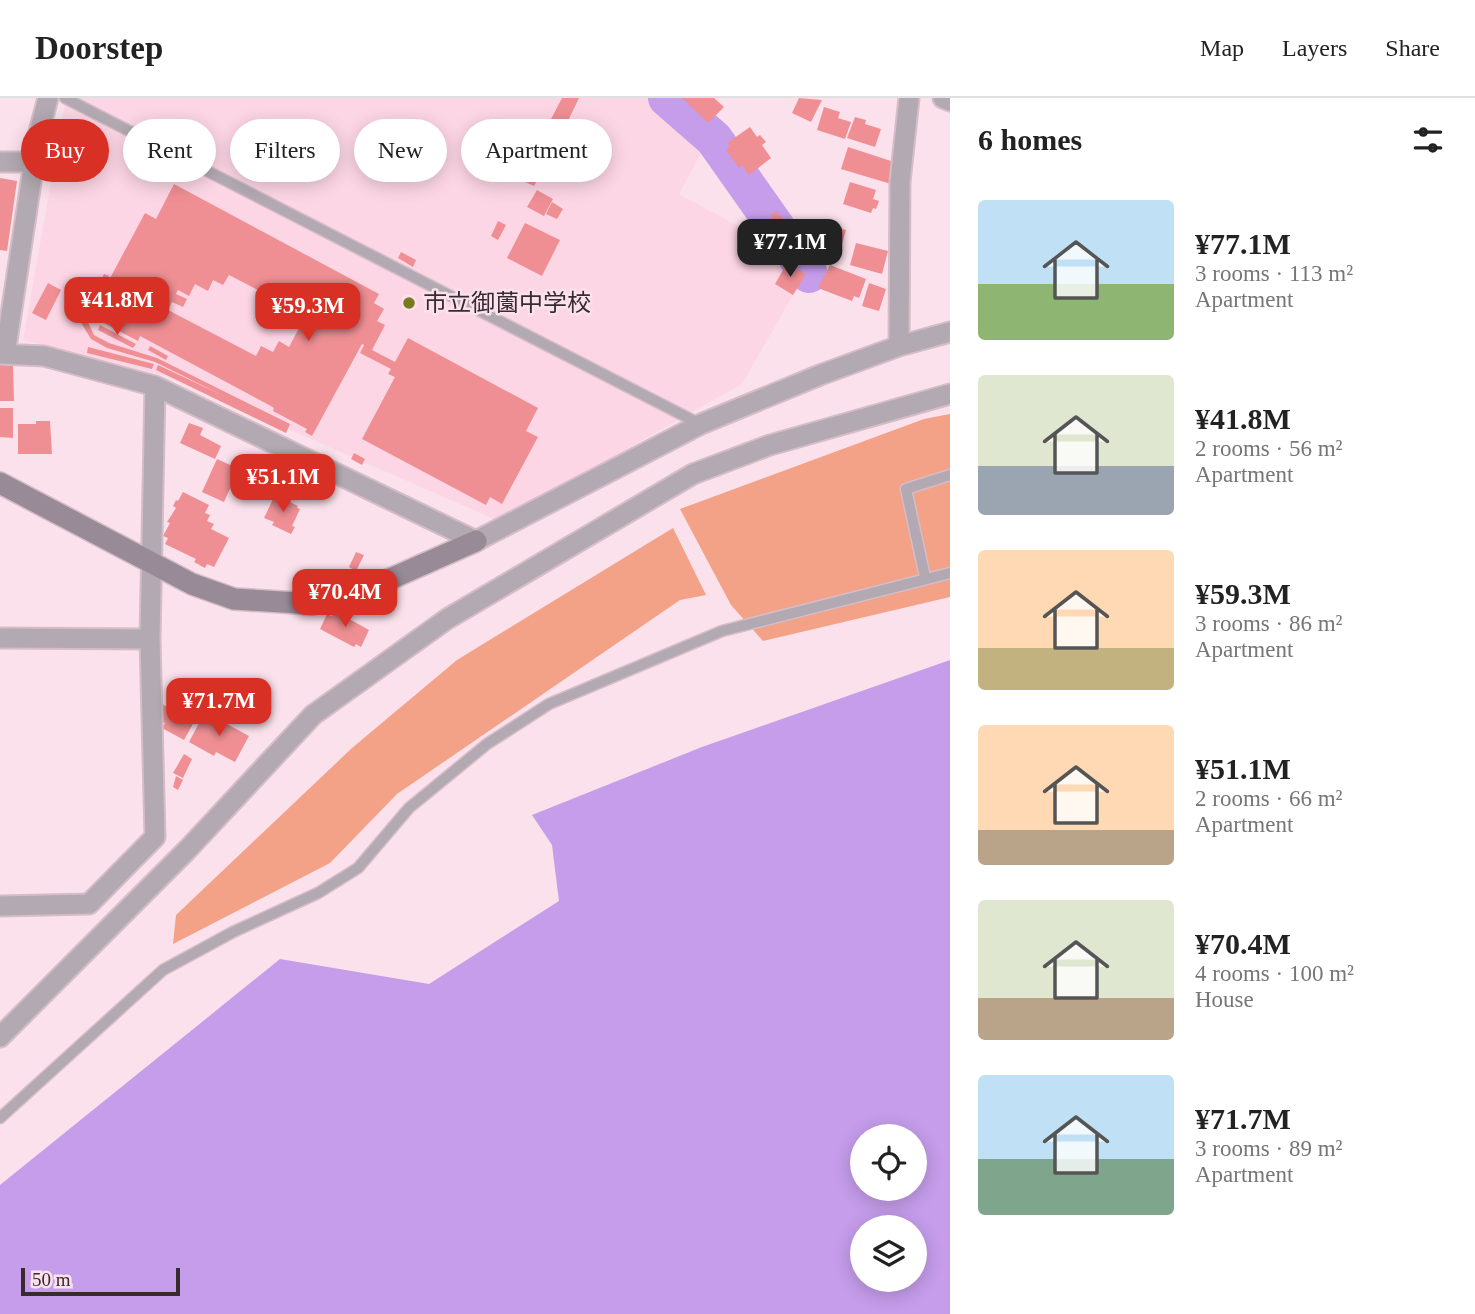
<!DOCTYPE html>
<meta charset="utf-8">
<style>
:root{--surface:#fff;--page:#f2f2f2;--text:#222;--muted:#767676;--line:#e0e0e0;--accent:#d93025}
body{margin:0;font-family:"Times New Roman","Noto Sans JP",serif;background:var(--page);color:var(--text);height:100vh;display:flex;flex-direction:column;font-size:26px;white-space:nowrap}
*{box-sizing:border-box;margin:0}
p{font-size:23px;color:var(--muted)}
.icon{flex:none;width:38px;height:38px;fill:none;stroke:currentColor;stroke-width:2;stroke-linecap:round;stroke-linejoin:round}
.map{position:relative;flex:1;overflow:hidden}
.drawer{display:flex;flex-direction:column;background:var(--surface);width:525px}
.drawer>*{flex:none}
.top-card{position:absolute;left:21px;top:21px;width:665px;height:63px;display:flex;gap:14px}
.fabs{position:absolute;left:850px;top:1026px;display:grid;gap:14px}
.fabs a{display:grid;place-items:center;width:77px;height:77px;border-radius:50%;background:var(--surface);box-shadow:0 4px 18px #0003;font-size:35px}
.scale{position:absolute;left:21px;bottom:18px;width:159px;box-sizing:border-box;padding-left:7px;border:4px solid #372b30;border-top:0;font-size:19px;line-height:24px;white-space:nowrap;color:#372b30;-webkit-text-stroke:5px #fbe1eb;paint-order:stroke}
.price{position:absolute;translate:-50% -60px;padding:0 16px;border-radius:14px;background:var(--accent);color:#fff;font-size:23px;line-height:46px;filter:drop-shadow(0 2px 4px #0008)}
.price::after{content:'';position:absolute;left:50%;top:42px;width:21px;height:16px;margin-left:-10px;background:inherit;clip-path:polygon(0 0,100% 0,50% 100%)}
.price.current{background:#222;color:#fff}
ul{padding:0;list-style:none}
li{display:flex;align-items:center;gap:21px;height:175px;padding:0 28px}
li span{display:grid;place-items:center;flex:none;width:196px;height:140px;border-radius:7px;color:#555}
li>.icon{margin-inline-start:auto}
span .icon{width:84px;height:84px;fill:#fffc;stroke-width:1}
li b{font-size:30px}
h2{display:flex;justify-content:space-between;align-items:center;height:84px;padding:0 28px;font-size:30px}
.chip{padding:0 24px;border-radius:32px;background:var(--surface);box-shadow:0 4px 18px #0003;font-size:24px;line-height:63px}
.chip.current{background:var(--accent);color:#fff}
header{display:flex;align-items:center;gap:42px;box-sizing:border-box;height:98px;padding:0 35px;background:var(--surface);border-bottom:2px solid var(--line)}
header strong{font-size:33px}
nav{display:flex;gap:38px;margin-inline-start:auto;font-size:24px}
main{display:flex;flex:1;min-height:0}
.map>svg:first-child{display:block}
.built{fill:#fdd6e5}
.green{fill:#f3a287}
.water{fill:#c59deb;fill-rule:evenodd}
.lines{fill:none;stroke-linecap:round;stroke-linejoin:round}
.river{stroke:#c59deb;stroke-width:38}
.building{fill:#ef8f94;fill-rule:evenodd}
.lane-casing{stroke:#d4bdc6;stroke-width:13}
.street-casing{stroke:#d4bdc6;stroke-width:23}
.secondary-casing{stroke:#d4bdc6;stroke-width:24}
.lane{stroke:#b3a9b2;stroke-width:10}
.street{stroke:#b3a9b2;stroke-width:19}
.secondary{stroke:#998a97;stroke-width:21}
.poi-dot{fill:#7a7920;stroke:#fbe1eb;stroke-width:2.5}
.labels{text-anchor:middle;stroke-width:5;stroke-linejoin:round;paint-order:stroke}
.poi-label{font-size:24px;fill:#372b30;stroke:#fbe1eb;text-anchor:start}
</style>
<header>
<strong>Doorstep</strong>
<nav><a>Map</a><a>Layers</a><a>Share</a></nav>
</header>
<main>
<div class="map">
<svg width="950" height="1216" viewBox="0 0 950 1216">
<rect width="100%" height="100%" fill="#fbe1eb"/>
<path class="built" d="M 66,0 L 662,0 L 710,38 L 679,96 L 810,167 L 742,286 L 499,423 L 166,278 L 23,242 Z"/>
<path class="green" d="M 950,316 L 950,499 L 763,543 L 731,507 L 680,411 L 924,321 Z
M 673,430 L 706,497 L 680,502 L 397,696 L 330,765 L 173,846 L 176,817 L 352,650 L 457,562 Z"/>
<path class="water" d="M 950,562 L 950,1216 L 0,1216 L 0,1087 L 280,861 L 429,886 L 559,803 L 552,747 L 532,717 L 702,649 ZM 863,1038 L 915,1038 L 915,1090 L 863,1090 ZM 863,1129 L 915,1129 L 915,1181 L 863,1181 Z"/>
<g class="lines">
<path class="river" d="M 667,0 L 714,41 L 809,176"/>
</g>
<path class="building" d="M 562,0 L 579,0 L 563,33 L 549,25 Z
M 682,0 L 714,0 L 724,9 L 708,25 Z
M 799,0 L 822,2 L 811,24 L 792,15 Z
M 824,9 L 840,14 L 838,20 L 851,24 L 845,41 L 817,32 Z
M 855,19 L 866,22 L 865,26 L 881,31 L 875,49 L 847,40 Z
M 548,29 L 561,36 L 534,88 L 521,82 Z
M 750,29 L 757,39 L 760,37 L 766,44 L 762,47 L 771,60 L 749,77 L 742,67 L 739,70 L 726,52 L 730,49 L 727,45 Z
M 848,49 L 891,63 L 891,86 L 841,71 Z
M 0,80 L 17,83 L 7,153 L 0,152 Z
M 850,84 L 876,92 L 873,101 L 879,103 L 876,111 L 873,110 L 871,115 L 843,106 Z
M 174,86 L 379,196 L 374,205 L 384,211 L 377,223 L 385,227 L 372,252 L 395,264 L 408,240 L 538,310 L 526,333 L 538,339 L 502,406 L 490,399 L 486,407 L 362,341 L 395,279 L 388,276 L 391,271 L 360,255 L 364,247 L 362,246 L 312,338 L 305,334 L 307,331 L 273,313 L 274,310 L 271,308 L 140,238 L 138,243 L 102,224 L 120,190 L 108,184 L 145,115 L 156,121 ZM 229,177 L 306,217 L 289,249 L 279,243 L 273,254 L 261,248 L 256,258 L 168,212 L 172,204 L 183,209 L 187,201 L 176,196 L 178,192 L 189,198 L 195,186 L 208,193 L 213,182 L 223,187 Z
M 537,92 L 553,101 L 544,118 L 527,109 Z
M 552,104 L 563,111 L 557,121 L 546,116 Z
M 776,113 L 783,121 L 777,125 L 770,117 Z
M 498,123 L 506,127 L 498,142 L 491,138 Z
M 818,124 L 846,132 L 838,160 L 820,155 L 817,163 L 802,158 L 806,145 L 811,147 Z
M 525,125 L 560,142 L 542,178 L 507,160 Z
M 856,145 L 888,153 L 882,176 L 850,167 Z
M 401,154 L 416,162 L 413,169 L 398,160 Z
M 787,165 L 806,176 L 793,197 L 775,186 Z
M 830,167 L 866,181 L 859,200 L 854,198 L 852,203 L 818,190 Z
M 104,176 L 109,178 L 87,222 L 94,237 L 109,245 L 157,260 L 290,326 L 286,335 L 156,272 L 158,267 L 224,298 L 155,264 L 107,250 L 91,241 L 80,223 Z
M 48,185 L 61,192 L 46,222 L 32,215 Z
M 869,185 L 886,191 L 879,213 L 862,208 Z
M 100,227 L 136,246 L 133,250 L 98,232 Z
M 150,248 L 168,258 L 166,262 L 148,252 Z
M 88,249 L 154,266 L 152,271 L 87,255 Z
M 0,264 L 13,265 L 14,303 L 0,303 Z
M 0,310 L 13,310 L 13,340 L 0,339 Z
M 36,323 L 50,323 L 52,356 L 18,356 L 18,326 L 36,326 Z
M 189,325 L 203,330 L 200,337 L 221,348 L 215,361 L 180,345 Z
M 354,355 L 365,361 L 362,367 L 351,361 Z
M 217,361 L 239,371 L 224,404 L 202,394 Z
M 284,369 L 300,376 L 292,393 L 276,386 Z
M 183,394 L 209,407 L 205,415 L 210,417 L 207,423 L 214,426 L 211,431 L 229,440 L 214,469 L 207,466 L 205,470 L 194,464 L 196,461 L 165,446 L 168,440 L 163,438 L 170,425 L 167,424 L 176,410 L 173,408 L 176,402 L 178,403 Z
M 275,397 L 298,408 L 297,410 L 300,411 L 292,428 L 295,429 L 291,436 L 272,427 L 274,424 L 264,420 Z
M 356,454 L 364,457 L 356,473 L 349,469 Z
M 335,513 L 369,532 L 361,549 L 356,546 L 354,549 L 320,531 L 327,516 L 332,518 Z
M 162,606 L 194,624 L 184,642 L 162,630 L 165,625 L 160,623 Z
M 205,614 L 249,638 L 235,664 L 216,654 L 214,658 L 189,644 Z
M 184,656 L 192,661 L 183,680 L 173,675 Z
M 176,678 L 183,682 L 178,692 L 173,689 Z"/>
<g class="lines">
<g class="lane-casing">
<path id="lane" d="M 65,0 L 700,326
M 925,479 L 906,391 L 950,377
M 0,1020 L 163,872 L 233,834 L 318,795 L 358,770 L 409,710 L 487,646 L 549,606 L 722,533 L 950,475"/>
</g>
<g class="street-casing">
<path id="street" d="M 943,0 L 950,3
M 0,64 L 34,64
M 899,248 L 900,84 L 909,0
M 0,256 L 44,258 L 155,288 L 476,443 L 701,326 L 820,277 L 899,248 L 950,234
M 5,256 L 38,38 L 48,0
M 0,540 L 150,541
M 0,808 L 89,806 L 155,739 L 150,541 L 155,288
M 0,939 L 187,752 L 313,617 L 447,521 L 693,376 L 770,347 L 950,296"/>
</g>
<g class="secondary-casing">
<path id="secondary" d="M 0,385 L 192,486 L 234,501 L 313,506 L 363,493 L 476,443"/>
</g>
<use href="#lane" class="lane"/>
<use href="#street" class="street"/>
<use href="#secondary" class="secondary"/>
</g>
<circle class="poi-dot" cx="409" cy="205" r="7"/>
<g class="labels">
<g class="poi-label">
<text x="423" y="213">市立御薗中学校</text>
</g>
</g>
</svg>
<div class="fabs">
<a><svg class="icon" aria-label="locate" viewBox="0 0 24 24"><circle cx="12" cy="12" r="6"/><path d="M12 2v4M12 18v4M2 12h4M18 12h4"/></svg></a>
<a><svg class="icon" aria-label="layers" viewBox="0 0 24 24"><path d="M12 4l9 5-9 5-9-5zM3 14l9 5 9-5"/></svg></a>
</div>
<div class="scale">50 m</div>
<b class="price current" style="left:790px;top:181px">¥77.1M</b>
<b class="price" style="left:117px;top:239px">¥41.8M</b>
<b class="price" style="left:308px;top:245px">¥59.3M</b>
<b class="price" style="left:283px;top:416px">¥51.1M</b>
<b class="price" style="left:345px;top:531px">¥70.4M</b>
<b class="price" style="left:219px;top:640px">¥71.7M</b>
<div class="top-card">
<a class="chip current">Buy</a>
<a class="chip">Rent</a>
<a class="chip">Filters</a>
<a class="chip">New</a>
<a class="chip">Apartment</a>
</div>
</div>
<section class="drawer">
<h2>6 homes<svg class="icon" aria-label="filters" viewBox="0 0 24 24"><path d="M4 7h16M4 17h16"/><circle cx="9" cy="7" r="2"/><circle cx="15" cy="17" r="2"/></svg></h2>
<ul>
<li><span style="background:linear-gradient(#bfe0f5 60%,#8fb573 0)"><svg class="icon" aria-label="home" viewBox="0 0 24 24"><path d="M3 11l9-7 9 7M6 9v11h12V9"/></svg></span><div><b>¥77.1M</b><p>3 rooms · 113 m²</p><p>Apartment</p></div></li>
<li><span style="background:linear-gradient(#dfe7d0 65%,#9aa5b1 0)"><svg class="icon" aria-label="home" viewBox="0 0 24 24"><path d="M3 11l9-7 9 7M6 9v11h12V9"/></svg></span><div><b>¥41.8M</b><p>2 rooms · 56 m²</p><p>Apartment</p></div></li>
<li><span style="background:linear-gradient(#ffd9b3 70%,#c2b280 0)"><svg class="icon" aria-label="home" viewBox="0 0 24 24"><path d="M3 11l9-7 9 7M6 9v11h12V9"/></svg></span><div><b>¥59.3M</b><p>3 rooms · 86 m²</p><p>Apartment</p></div></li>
<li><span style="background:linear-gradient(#ffd9b3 75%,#b9a48a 0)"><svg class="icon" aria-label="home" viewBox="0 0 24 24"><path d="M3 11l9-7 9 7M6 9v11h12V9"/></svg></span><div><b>¥51.1M</b><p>2 rooms · 66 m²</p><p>Apartment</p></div></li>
<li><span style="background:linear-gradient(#dfe7d0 70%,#b9a48a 0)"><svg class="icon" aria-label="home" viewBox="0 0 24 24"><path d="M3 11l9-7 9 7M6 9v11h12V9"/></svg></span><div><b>¥70.4M</b><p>4 rooms · 100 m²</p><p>House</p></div></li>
<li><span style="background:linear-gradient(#bfe0f5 60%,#7fa58c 0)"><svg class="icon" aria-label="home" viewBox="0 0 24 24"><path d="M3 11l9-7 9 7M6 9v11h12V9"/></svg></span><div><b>¥71.7M</b><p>3 rooms · 89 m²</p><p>Apartment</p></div></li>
</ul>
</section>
</main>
